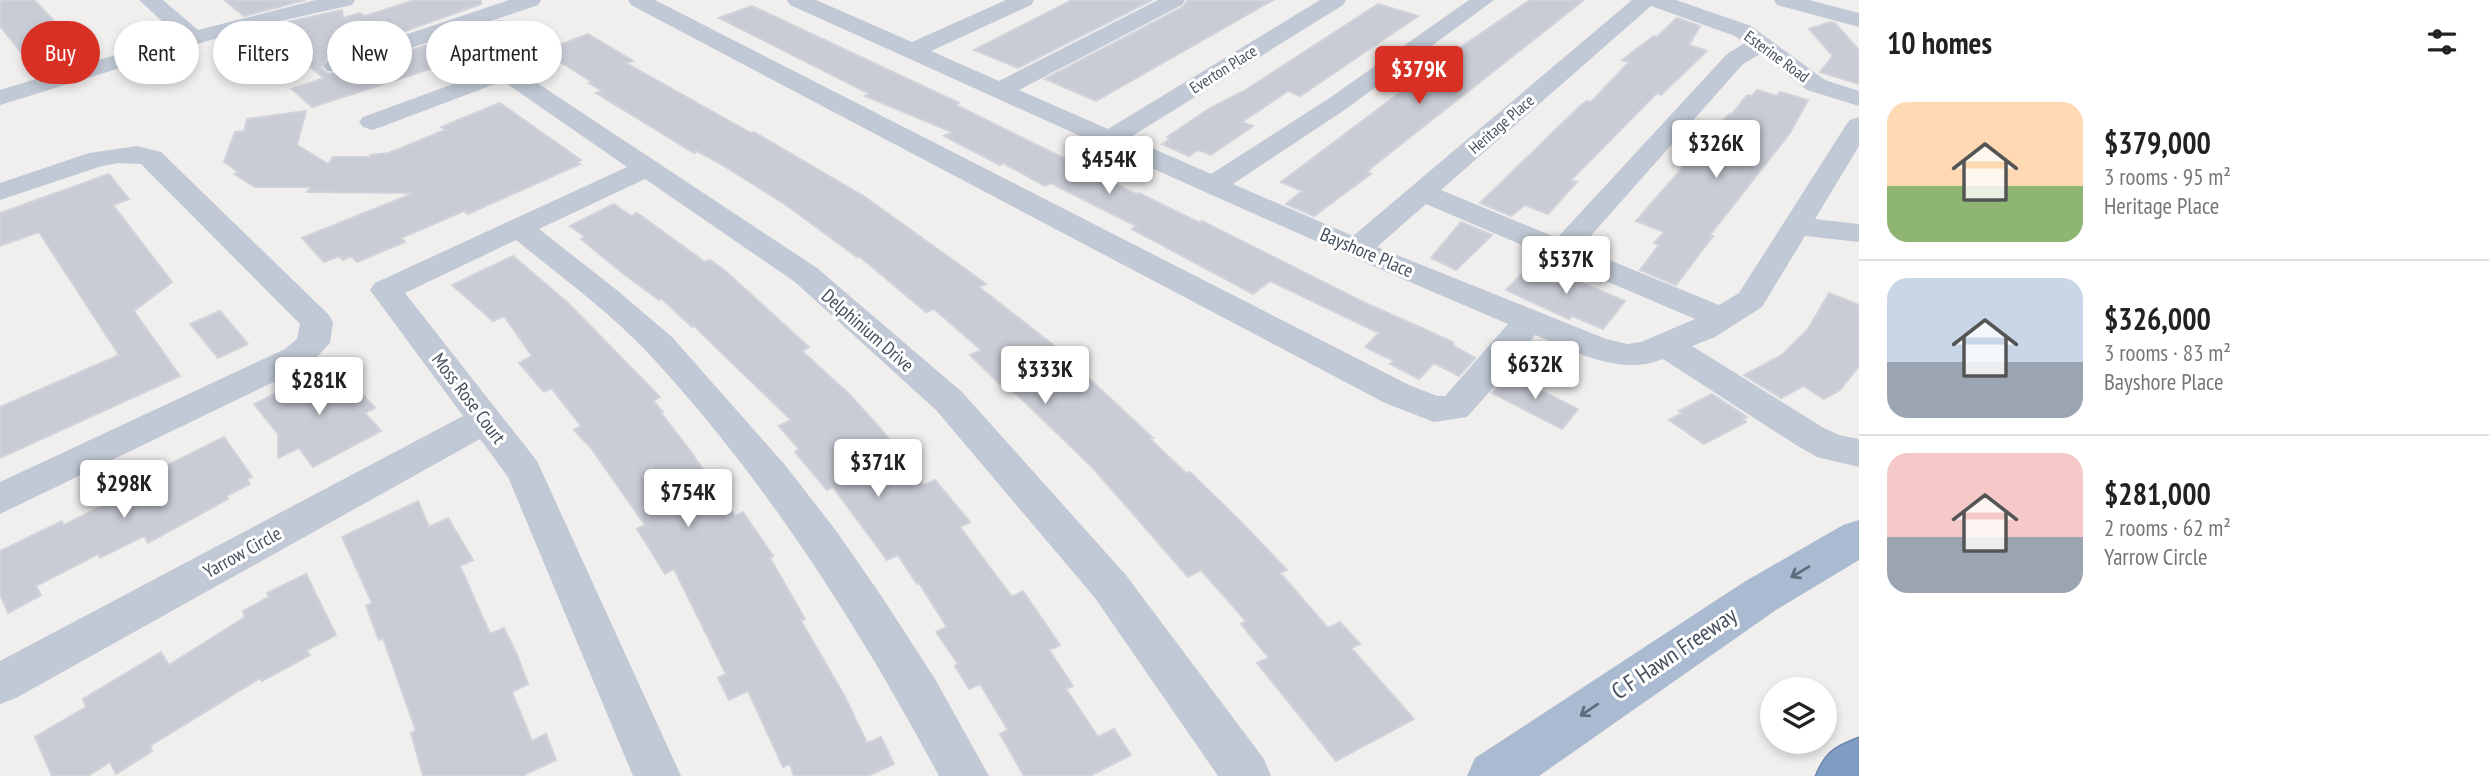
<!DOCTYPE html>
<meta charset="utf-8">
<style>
:root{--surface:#fff;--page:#f2f2f2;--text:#222;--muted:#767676;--line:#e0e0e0;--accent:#d93025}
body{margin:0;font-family:"PT Sans Narrow",sans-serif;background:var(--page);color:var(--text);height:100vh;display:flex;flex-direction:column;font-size:26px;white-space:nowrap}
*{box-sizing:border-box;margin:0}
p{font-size:23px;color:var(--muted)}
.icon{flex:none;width:38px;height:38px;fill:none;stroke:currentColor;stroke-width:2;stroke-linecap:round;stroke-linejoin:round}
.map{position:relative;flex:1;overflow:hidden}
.panel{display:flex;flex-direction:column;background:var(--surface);width:630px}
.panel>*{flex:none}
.banner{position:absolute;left:21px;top:21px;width:665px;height:63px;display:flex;gap:14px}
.controls{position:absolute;left:1760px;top:677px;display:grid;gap:14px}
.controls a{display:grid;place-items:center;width:77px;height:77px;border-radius:50%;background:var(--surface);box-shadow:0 4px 10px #0003;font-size:35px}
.price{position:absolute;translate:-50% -60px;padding:0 16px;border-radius:7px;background:#fff;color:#222;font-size:23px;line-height:46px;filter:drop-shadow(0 2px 4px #0008)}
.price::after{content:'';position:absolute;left:50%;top:42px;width:21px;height:16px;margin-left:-10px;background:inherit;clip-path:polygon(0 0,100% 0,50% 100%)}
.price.current{background:var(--accent);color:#fff}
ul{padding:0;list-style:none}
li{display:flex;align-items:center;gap:21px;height:175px;padding:0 28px}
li+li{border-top:2px solid var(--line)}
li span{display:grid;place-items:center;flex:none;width:196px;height:140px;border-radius:21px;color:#555}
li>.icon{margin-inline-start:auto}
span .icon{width:84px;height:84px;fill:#fffc;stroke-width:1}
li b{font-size:30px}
h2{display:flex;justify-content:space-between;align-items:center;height:84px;padding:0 28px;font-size:30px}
.tag{padding:0 24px;border-radius:32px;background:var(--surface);box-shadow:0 4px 10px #0003;font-size:24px;line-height:63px}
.tag.current{background:var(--accent);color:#fff}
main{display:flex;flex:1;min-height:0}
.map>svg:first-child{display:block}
.building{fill:#c9ccd5;stroke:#d1d3db;stroke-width:2}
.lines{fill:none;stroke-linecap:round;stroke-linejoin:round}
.highway-casing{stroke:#6a86af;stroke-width:3}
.minor{fill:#c0c9d5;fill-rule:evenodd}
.major{fill:#aabbd1;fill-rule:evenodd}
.highway{fill:#7f9cc3;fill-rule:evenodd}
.oneway{stroke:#5e6b7b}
.labels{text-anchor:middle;stroke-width:6;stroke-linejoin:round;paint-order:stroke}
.far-street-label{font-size:16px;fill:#44505e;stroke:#fff}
.street-label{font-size:19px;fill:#44505e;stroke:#fff}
.near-street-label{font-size:23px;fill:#44505e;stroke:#fff}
</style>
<main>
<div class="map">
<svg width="1859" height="776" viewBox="0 0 1859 776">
<rect width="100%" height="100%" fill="#f1eeee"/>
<path class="building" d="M 0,0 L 34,0 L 55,22 L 47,24 L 65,40 L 58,42 L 68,52 L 34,62 L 28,55 L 24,56 L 0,26 Z
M 224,0 L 305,0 L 244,16 Z
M 415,0 L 481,0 L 481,4 L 326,59 L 321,68 L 327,74 L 344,73 L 498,21 L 546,26 L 523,49 L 498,47 L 312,107 L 292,89 L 324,78 L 260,28 L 342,10 L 343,18 L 360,13 L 365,16 Z
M 1072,0 L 1152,0 L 1018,68 L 974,50 Z
M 1188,0 L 1273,0 L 1096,101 L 1045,79 L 1183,7 Z
M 1530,0 L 1584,0 L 1371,168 L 1367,172 L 1371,174 L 1314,216 L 1286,204 L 1302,191 L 1281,182 L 1458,49 Z
M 1378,4 L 1418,16 L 1300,96 L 1288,91 L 1242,122 L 1253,126 L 1211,155 L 1198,150 L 1189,156 L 1162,144 L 1170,139 L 1167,137 L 1210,108 L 1244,91 Z
M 752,6 L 959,103 L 956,105 L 1136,194 L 1139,193 L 1200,223 L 1202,221 L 1361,301 L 1453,342 L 1454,346 L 1475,358 L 1459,376 L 1434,363 L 1419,379 L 1390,364 L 1394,361 L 1365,347 L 1379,333 L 1270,281 L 1253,294 L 1132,229 L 1136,226 L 1051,183 L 1045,186 L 1003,163 L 1000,165 L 944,136 L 952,132 L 865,96 L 870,94 L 719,18 Z
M 1677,18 L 1700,26 L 1689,45 L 1707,51 L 1661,95 L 1657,93 L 1571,180 L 1577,182 L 1548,214 L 1525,205 L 1511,216 L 1480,203 L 1581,105 L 1587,101 L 1591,102 L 1629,62 L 1622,60 L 1654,36 L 1657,37 Z
M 1830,22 L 1835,23 L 1859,50 L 1859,84 L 1820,72 L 1833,56 L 1809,29 Z
M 588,34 L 633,61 L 626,63 L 733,123 L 751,133 L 754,132 L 865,197 L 986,284 L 979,287 L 1052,344 L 1153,438 L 1150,439 L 1186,473 L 1190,472 L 1243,524 L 1287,570 L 1280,573 L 1328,628 L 1340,622 L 1360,644 L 1351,648 L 1414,719 L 1336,761 L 1257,663 L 1269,658 L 1241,624 L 1246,621 L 1201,570 L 1188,577 L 1093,468 L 1007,385 L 1003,387 L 970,355 L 981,350 L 934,309 L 926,312 L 859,256 L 857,257 L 786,205 L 721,164 L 697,151 L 694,153 L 596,93 L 602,91 L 589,83 L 592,82 L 543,51 Z
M 1757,90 L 1777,96 L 1780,92 L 1808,100 L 1790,133 L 1710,235 L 1713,236 L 1676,285 L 1640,270 L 1659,245 L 1654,243 L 1664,232 L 1636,221 L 1729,114 L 1731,115 L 1747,95 L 1752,96 Z
M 500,103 L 581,160 L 577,162 L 580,164 L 468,214 L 464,211 L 401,238 L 405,242 L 357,262 L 351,256 L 343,260 L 339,256 L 324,262 L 302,238 L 414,193 L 307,192 L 311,187 L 255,187 L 234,174 L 238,172 L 224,162 L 235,132 L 244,131 L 247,119 L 306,111 L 297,145 L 328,164 L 333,157 L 370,157 L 370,155 L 389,153 L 445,130 L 441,127 Z
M 109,174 L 129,199 L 113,205 L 172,282 L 134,311 L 180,376 L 0,458 L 0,407 L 119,355 L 39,232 L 0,246 L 0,213 Z
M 614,204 L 631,216 L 637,213 L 705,262 L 710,260 L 723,269 L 809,347 L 802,351 L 849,394 L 881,429 L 924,485 L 935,480 L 970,522 L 960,527 L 1012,597 L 1023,591 L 1060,645 L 1049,650 L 1073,686 L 1066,689 L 1098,737 L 1114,729 L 1131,755 L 1090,776 L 1024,776 L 1000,734 L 1008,730 L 980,684 L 969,689 L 955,666 L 958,664 L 936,632 L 947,627 L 919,583 L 917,584 L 898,555 L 887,560 L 833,487 L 827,490 L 795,452 L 799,449 L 779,426 L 791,420 L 694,326 L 692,327 L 662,299 L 659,300 L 621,272 L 581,239 L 585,237 L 570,226 Z
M 1461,222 L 1492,235 L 1456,270 L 1431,258 Z
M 513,256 L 568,303 L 660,397 L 653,401 L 663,412 L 661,413 L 689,449 L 735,516 L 743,512 L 773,556 L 770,558 L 805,619 L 801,621 L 844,695 L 867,743 L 881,737 L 894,764 L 868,776 L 794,776 L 790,764 L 783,767 L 748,691 L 729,700 L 718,678 L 726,674 L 674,569 L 665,574 L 637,529 L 645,525 L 591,448 L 574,430 L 581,426 L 551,388 L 544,392 L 519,363 L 532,356 L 504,316 L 493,321 L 452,285 Z
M 1531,264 L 1564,278 L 1565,276 L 1625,301 L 1603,329 L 1572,316 L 1569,319 L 1506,290 Z
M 1829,293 L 1859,305 L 1859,366 L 1840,390 L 1824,399 L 1803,386 L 1781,398 L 1744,375 L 1782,355 L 1808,329 Z
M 220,311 L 248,344 L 218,358 L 190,324 Z
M 325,369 L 328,372 L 335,369 L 344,378 L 346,376 L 375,408 L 365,413 L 381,431 L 313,467 L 299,448 L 278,458 L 278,434 L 254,404 Z
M 1507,374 L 1578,409 L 1562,429 L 1492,393 Z
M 1712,394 L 1747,417 L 1743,419 L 1746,422 L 1704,444 L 1669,420 L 1683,413 L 1679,411 Z
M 224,437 L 252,477 L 247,479 L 250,484 L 226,496 L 228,499 L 148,543 L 144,536 L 100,558 L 98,554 L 36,586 L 41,595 L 8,613 L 0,594 L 0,551 L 62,521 L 64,525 L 122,496 L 118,490 Z
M 418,501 L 429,527 L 448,518 L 473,560 L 460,566 L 490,634 L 504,628 L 517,655 L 528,684 L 512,692 L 532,741 L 546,734 L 556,760 L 522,776 L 423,776 L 411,733 L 416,731 L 383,638 L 379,640 L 366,606 L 372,603 L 342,537 Z
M 306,574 L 336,635 L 307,650 L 310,655 L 262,681 L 260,678 L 150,746 L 152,751 L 116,774 L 110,762 L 88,776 L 52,776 L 35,737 L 86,707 L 83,699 L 161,652 L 169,665 L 245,617 L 243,611 L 269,597 L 267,593 Z"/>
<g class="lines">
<g class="highway-casing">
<path id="highway" d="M 1859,738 L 1859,776 L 1816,776 C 1826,752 1835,747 1859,738 Z"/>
</g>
<path class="minor" d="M 139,0 L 163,0 L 198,30 L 316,0 L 355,0 L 352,5 L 253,27 L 0,105 L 0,90 L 178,36 Z
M 509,0 L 541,0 L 538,5 L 343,71 L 327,71 L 323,66 L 327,61 Z
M 628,0 L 655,0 L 1409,385 L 1437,396 L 1445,396 L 1508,324 C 1267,222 1028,112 790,5 L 787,0 L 816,0 L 912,42 L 1006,0 L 1034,0 L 1031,5 L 931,51 L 999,81 L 1158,0 L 1185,0 L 1182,5 L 1019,90 L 1108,129 L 1320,0 L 1346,0 L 1343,5 L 1129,138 L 1211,174 L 1328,99 L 1469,0 L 1494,0 L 1346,109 L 1233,184 L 1353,236 L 1632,0 L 1676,0 L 1751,26 L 1825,80 L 1859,91 L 1859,106 L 1807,90 L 1760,54 L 1743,64 L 1580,248 L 1719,305 L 1739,293 L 1846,125 L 1850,120 L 1859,117 L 1859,146 L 1815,219 L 1859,224 L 1859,242 L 1805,236 L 1762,307 L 1715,337 L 1692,346 L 1822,427 L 1839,435 L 1859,439 L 1859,467 L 1817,457 L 1796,445 L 1663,359 C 1620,377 1574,351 1535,335 L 1493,388 L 1467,417 L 1434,422 L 1385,403 L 631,5 ZM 1651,6 L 1735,36 L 1745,43 L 1727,54 L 1557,238 L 1441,190 ZM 1426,204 L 1695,319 L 1641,342 L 1627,344 L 1606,339 L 1377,247 Z
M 1774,0 L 1809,0 L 1859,13 L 1859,27 L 1777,5 Z
M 505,65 L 513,67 L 817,268 L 962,392 L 1125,574 L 1264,759 L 1271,776 L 1218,776 L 1095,598 L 936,410 L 795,282 L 645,179 L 539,229 L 618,291 L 672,337 L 785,465 L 837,532 L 882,597 L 935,679 L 989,776 L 939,776 C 858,625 766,480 649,354 C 610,312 561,277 516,240 L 405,293 L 537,461 L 681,776 L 633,776 L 508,477 L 480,439 L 16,698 L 0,704 L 0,661 L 463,416 L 370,290 L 375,283 L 627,167 L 503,81 L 381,127 L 372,130 L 363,127 L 359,122 L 363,117 Z
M 137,146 L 161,152 L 329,315 L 333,322 L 330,343 L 309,365 L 0,514 L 0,482 L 285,349 L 297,339 L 300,324 L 141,164 L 119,163 L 102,166 L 0,200 L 0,183 L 89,153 Z"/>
<path class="major" d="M 1859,520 L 1859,560 L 1776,610 L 1539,776 L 1467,776 L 1475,758 L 1744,582 L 1843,525 Z"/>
<use href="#highway" class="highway"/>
</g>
<defs><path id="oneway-shaft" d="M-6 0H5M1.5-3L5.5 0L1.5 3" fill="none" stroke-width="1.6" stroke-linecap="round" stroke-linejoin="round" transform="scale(1.75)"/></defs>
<g class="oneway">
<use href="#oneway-shaft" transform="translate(1800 572) rotate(149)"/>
<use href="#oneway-shaft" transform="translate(1589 710) rotate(146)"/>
</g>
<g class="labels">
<g class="far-street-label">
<text transform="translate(1777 56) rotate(36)" y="6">Esterine Road</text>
<text transform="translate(1223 69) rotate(-32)" y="6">Everton Place</text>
<text transform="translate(1501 124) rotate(-41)" y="6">Heritage Place</text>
</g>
<g class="street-label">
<text transform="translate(1367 252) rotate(23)" y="7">Bayshore Place</text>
<text transform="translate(868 330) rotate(41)" y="7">Delphinium Drive</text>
<text transform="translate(469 398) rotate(53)" y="7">Moss Rose Court</text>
<text transform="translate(242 552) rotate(-29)" y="7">Yarrow Circle</text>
</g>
<g class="near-street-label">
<text transform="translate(1674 653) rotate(-34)" y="8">C F Hawn Freeway</text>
</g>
</g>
</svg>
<div class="controls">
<a><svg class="icon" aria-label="layers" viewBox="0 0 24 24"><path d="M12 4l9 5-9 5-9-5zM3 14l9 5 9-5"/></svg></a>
</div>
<b class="price current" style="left:1419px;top:106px">$379K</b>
<b class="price" style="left:1716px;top:180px">$326K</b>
<b class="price" style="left:1109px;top:196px">$454K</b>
<b class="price" style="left:1566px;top:296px">$537K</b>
<b class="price" style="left:1535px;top:401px">$632K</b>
<b class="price" style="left:1045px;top:406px">$333K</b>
<b class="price" style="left:319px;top:417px">$281K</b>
<b class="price" style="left:878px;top:499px">$371K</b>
<b class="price" style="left:124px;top:520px">$298K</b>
<b class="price" style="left:688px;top:529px">$754K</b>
<div class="banner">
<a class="tag current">Buy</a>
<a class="tag">Rent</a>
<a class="tag">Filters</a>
<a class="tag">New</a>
<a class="tag">Apartment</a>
</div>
</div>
<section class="panel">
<h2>10 homes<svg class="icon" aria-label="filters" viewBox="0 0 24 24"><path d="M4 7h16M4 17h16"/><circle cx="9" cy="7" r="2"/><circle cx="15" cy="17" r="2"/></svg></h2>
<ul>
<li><span style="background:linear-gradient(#ffd9b3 60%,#8fb573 0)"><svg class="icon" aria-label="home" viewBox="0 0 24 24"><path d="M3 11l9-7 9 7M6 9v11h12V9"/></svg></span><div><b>$379,000</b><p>3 rooms · 95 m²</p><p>Heritage Place</p></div></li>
<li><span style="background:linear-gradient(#c9d6e8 60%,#9aa5b1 0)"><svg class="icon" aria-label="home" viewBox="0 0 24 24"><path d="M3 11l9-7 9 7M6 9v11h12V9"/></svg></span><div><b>$326,000</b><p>3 rooms · 83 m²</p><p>Bayshore Place</p></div></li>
<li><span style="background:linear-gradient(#f6c9c9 60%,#9aa5b1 0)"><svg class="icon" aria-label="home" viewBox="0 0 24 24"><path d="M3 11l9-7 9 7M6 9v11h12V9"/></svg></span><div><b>$281,000</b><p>2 rooms · 62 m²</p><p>Yarrow Circle</p></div></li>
</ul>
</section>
</main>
